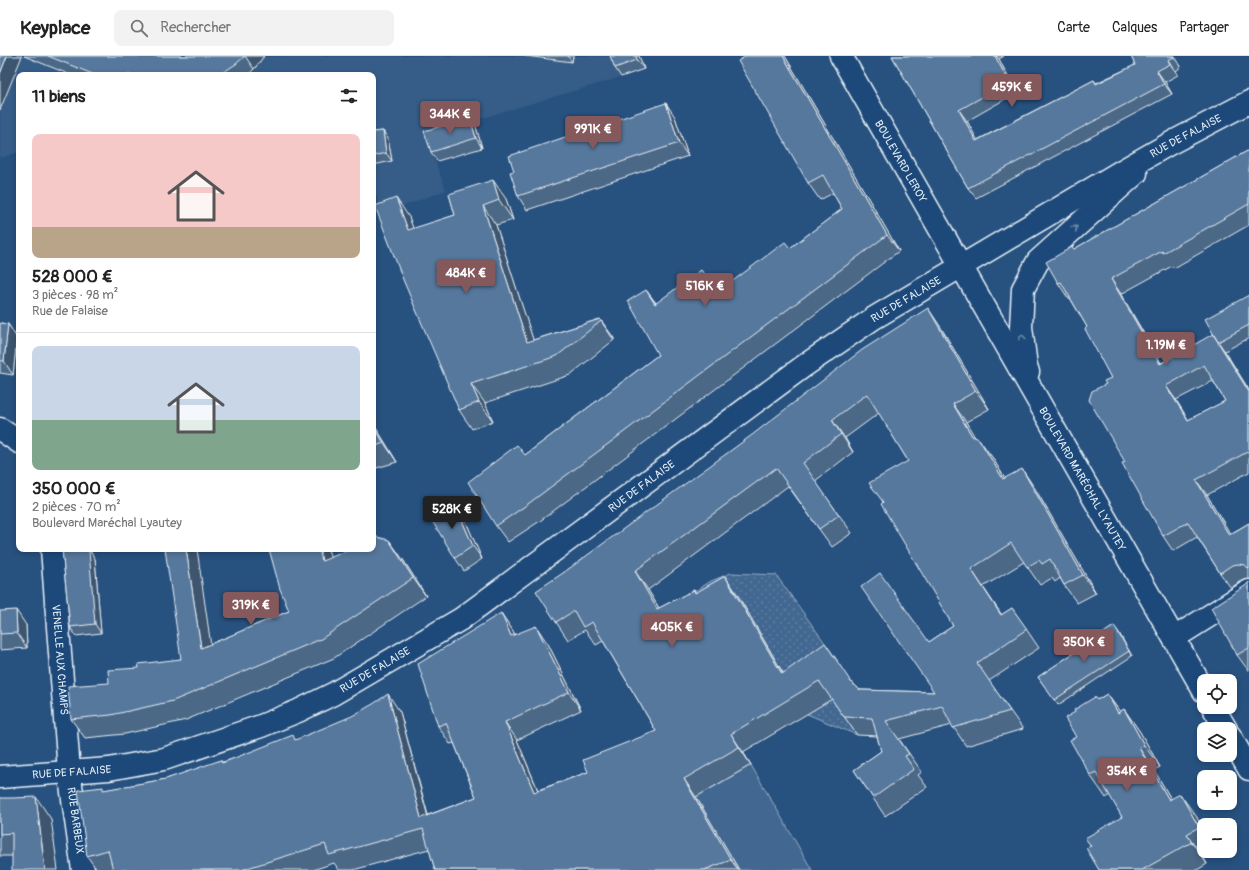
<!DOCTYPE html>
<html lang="fr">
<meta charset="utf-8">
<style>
:root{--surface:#fff;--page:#f2f2f2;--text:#222;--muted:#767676;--line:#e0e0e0;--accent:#85585c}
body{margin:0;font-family:Pangolin,sans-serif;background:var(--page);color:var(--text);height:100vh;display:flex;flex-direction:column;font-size:15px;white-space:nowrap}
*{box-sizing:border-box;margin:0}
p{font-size:13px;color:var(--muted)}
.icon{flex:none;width:22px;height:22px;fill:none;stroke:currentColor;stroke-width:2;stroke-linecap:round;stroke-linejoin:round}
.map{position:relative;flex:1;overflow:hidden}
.side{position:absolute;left:16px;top:16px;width:360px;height:480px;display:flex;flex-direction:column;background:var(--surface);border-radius:8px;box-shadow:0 2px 6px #0003}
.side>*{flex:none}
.buttons{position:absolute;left:1197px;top:618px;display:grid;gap:8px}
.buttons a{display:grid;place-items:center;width:40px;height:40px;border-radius:8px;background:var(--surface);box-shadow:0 2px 6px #0003;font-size:20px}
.price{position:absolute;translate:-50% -34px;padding:0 9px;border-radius:4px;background:var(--accent);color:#fff;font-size:13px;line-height:26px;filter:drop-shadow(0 1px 2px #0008)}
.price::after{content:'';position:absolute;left:50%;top:24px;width:12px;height:9px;margin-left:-6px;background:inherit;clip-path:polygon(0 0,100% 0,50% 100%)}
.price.active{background:#222;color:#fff}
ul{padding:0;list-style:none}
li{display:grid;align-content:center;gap:8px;height:212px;padding:0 16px}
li+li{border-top:1px solid var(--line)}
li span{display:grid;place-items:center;height:124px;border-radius:8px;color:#555}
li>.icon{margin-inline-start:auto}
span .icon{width:72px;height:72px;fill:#fffc;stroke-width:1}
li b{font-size:17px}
h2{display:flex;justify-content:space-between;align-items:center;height:48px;padding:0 16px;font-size:17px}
header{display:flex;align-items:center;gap:24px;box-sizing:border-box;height:56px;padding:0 20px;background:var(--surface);border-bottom:1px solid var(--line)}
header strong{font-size:19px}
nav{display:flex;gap:22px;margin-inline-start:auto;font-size:14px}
.search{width:280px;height:36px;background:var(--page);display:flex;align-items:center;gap:10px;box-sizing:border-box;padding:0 14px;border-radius:8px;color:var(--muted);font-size:15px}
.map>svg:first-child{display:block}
.built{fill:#355d88}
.grass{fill:url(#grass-dots);stroke:#96acc4}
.garden{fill:#436891;stroke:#96acc4}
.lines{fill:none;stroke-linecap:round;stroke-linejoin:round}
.street-casing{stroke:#e8f1f8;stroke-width:25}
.secondary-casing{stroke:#e8f1f8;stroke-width:25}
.street{stroke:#1f4a7a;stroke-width:22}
.secondary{stroke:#1f4a7a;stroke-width:22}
.wall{fill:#4b6787;stroke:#e8f1f8;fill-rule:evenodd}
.shaded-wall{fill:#3d546e;stroke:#e8f1f8}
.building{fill:#57789d;stroke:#e8f1f8;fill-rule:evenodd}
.oneway{stroke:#6f8dac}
.labels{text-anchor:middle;stroke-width:3;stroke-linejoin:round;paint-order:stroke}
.street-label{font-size:11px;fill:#e8f1f8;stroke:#1f4a7a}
</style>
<header>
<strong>Keyplace</strong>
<div class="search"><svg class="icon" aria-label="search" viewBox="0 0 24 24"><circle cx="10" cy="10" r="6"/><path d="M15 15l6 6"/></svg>Rechercher</div>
<nav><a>Carte</a><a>Calques</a><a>Partager</a></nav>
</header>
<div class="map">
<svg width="1249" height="814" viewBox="0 0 1249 814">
<defs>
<pattern id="grass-dots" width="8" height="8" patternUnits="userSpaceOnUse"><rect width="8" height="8" fill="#436891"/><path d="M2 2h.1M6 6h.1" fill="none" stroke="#5e7ea1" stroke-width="1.8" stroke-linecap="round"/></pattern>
</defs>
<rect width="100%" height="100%" fill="#27517f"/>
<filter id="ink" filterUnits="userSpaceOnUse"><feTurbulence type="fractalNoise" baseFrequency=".025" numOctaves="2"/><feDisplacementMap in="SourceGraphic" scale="8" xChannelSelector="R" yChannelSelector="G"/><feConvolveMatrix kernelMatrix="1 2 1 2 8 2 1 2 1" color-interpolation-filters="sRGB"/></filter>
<g filter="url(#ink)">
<path class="built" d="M 0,0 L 614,0 L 621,21 L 425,79 L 446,134 L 382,158 L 373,132 L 373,19 L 19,19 L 19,96 L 0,102 Z"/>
<path class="grass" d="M 731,517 L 776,519 L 838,605 L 816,621 L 857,679 L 807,658 L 689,539 L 711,525 Z"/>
<path class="garden" d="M 751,709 L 812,814 L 739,814 L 696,741 Z"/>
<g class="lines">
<g class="street-casing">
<g id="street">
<path d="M 0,373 L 19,386"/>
<path id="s1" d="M 52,493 L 69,715"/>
<path d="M 1174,582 L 1249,535"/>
</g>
</g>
<g class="secondary-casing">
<g id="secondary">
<path id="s2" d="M 841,0 L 1204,635"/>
<path d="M 1028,316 L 1026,310 L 1021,271 L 1023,233 L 1038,205 L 1136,117"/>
<path d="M 1213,651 L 1226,673"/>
<path d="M 1230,680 L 1249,713"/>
<path id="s3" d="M 69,715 L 83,814"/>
<path id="s4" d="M 0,721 L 109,713 L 164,703 L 261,670 L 298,655 L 333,638 L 461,563 L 804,310 L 874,262 L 1120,116 L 1169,88 L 1249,46"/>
</g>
</g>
<use href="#street" class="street"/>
<use href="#secondary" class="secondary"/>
</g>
<path class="wall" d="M 24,0 L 264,0 L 254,13 L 248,19 L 71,19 Z
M 525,0 L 573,0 L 572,6 Z
M 639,0 L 644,13 L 621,21 L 615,12 Z
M 785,0 L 899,195 L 540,465 L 508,486 L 496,470 L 525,399 L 658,299 L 646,234 L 656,247 L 718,236 L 790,192 L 842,153 L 833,137 L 820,144 L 808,127 Z
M 892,0 L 1004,0 L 999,3 L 1016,37 L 967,65 L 977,84 L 1094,24 L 1096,27 L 1135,9 L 1131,0 L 1175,0 L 1181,11 L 1176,15 L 1178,19 L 1165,26 L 1172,38 L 976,142 L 968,132 Z
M 675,61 L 688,100 L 527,154 L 518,140 L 514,115 Z
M 470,62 L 476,71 L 482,92 L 437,105 L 431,96 Z
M 383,75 L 388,83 L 392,105 L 373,109 L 373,76 Z
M 1249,94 L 1249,169 L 1174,212 L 1172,210 L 1121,238 L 1161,307 L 1218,285 L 1249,239 L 1249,282 L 1225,295 L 1224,294 L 1249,334 L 1249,416 L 1207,439 L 1230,478 L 1249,467 L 1249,523 L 1242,524 L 1231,532 L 1220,517 L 1197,481 L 1173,495 L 1163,480 L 1125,406 L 1106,328 L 1111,322 L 1087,271 L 1070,242 L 1068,242 L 1058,227 L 1074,193 ZM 1213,325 L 1225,345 L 1188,364 L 1176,344 Z
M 449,138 L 506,143 L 513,164 L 496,169 L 533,284 L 600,263 L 614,284 L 570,319 L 485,347 L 493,365 L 472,373 L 459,354 L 409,161 L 413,173 L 455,159 Z
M 0,267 L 8,268 L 17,282 L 13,319 L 0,317 Z
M 940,270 L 989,353 L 966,366 L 974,381 L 992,401 L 1005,423 L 1034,431 L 1096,537 L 1077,547 L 1064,529 L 1060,522 L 1055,526 L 1052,522 L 1040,529 L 1024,506 L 983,531 L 1001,559 L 1012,552 L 1039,592 L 989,625 L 1023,673 L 966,690 L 952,669 L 899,683 L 922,716 L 918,719 L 927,731 L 885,760 L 854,714 L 881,695 L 877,680 L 857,679 L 832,643 L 743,696 L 751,709 L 696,741 L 739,814 L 435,814 L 429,793 L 353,814 L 339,814 L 334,807 L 313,814 L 97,814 L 87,800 L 105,734 L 166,723 L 296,684 L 400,656 L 428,759 L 476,741 L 454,687 L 450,688 L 438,670 L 501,557 L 513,575 L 515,579 L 548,588 L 581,654 L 517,684 L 538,734 L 588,716 L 656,675 L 603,585 L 596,589 L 585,574 L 568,584 L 556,566 L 563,517 ZM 879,357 L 908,405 L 883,446 L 953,570 L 929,586 L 934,636 L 860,634 L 852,626 L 783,617 L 737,538 L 725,520 L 696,537 L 694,534 L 659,552 L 648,534 L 788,430 L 832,491 L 852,477 L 815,425 L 853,396 L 845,382 Z
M 373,367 L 378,375 L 397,406 L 373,413 Z
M 454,446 L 463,459 L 482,503 L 464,515 L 455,502 Z
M 62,493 L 90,493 L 91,497 L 95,503 L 101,577 L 76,580 L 70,571 Z
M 269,493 L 328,493 L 330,502 L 402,502 L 426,540 L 334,602 L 186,664 L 125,678 L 85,682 L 71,663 L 109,627 L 139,612 L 181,603 L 211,588 L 289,555 Z
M 1249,526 L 1249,614 L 1248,614 L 1237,599 L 1245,530 Z
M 0,555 L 26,569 L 27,592 L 0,594 Z
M 1114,570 L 1132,600 L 1058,649 L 1038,621 Z
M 1107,638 L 1120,656 L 1124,653 L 1140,676 L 1160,711 L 1154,714 L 1171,743 L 1196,760 L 1204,774 L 1204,795 L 1213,795 L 1203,801 L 1207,808 L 1197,814 L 1099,814 L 1091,790 L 1122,761 L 1110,739 L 1106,742 L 1090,719 L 1076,681 L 1097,644 Z
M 0,742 L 51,763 L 12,800 L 0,800 Z"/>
<path class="shaded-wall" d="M 7,0 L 22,0 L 0,54 L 0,18 Z
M 245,0 L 264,0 L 254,13 Z
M 568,0 L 573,0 L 572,6 Z
M 636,0 L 639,0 L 644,13 L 637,4 Z
M 783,0 L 785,0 L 899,195 L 887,179 Z
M 995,0 L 996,0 L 999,3 L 1016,37 L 1009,26 Z
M 1173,0 L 1175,0 L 1181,11 Z
M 1168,4 L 1176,15 L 1178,19 L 1170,8 Z
M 1157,15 L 1165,26 L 1172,38 L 1164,28 Z
M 666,47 L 675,61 L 688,100 L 679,87 Z
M 959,54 L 967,65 L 984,96 L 976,85 Z
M 470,62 L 476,71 L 482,92 L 476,82 Z
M 383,75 L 388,83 L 392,105 L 386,97 Z
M 493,124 L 506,143 L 513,164 L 499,144 Z
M 396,142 L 409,161 L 421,194 L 408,174 Z
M 483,150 L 496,169 L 540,305 L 527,286 Z
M 1111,223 L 1121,238 L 1170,323 L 1160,308 Z
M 646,234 L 658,250 L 655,248 Z
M 928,252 L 940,270 L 989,353 L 976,335 Z
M 600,263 L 614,282 L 614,284 L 601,265 Z
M 8,268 L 17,282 L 13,319 L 4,305 Z
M 1213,278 L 1224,294 L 1249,334 L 1249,336 Z
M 471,328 L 485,347 L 493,365 L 479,346 Z
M 1166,330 L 1176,344 L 1198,379 L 1188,364 Z
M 953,348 L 966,366 L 985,398 L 972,380 Z
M 832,364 L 845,382 L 853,396 L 841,378 Z
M 373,367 L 378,375 L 397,406 L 384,387 L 373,369 Z
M 979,383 L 992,401 L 1016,441 L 1003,423 Z
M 1022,413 L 1034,431 L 1096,537 L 1083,519 Z
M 1196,424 L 1207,439 L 1240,494 L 1229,479 Z
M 454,446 L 463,459 L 482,503 L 473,490 Z
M 389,484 L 402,502 L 426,540 L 413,522 Z
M 85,493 L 90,493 L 91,497 L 95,503 L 101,577 L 95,568 Z
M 186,493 L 197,493 L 214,611 L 201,592 Z
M 319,493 L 328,493 L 336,524 L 322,505 Z
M 971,513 L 983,531 L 1014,577 L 1001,559 Z
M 635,515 L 648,534 L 670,571 L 657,553 Z
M 725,520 L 737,538 L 794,636 L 782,618 Z
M 16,554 L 26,569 L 27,592 L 17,577 Z
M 501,557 L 513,575 L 523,598 L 511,580 Z
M 536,570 L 548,588 L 581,654 L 569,636 Z
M 1114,570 L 1118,575 L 1132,600 Z
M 388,638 L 400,656 L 433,780 L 421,762 Z
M 1107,638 L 1123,660 L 1118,657 Z
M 1124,653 L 1140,676 L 1160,711 L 1144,689 Z
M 505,666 L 517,684 L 546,754 L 534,736 Z
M 731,678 L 743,696 L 751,709 L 739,691 Z
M 1139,692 L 1154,714 L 1185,767 L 1169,744 Z
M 684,723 L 696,741 L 739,814 L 738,814 L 731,804 Z
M 1180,738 L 1196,760 L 1204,774 L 1204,778 L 1199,771 Z
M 36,741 L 51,763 L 58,814 L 45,814 Z
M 1187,778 L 1203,801 L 1207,808 L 1192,786 Z"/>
<path class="building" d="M 0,0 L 7,0 L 0,18 Z
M 48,0 L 245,0 L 236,8 L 222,17 L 217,19 L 150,19 L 142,17 L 141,19 L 95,19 Z
M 610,0 L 636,0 L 637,4 L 615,12 Z
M 746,0 L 783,0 L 887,179 L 528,448 L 496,470 L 468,426 L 517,389 L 525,399 L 658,299 L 628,245 L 646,234 L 655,248 L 701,214 L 718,236 L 785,186 L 790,192 L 842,153 L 823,119 L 808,127 L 738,5 Z
M 892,0 L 995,0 L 1009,26 L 959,54 L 976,85 L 1094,24 L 1096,28 L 1135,9 L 1131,0 L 1173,0 L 1174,1 L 1168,4 L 1170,8 L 1157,15 L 1164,28 L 968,132 Z
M 666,47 L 679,87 L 518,140 L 510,116 L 514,115 L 509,100 Z
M 470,62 L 476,82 L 431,96 L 424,75 Z
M 383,75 L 386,97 L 373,100 L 373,76 Z
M 1249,94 L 1249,148 L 1163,197 L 1162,195 L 1111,223 L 1160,308 L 1213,278 L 1249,336 L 1249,395 L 1196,424 L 1229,479 L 1249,467 L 1249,513 L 1245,509 L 1238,508 L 1232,509 L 1220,517 L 1188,466 L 1163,480 L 1122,407 L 1125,406 L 1089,344 L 1092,335 L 1106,328 L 1104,325 L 1111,322 L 1085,273 L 1087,271 L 1061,226 L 1058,227 L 1046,206 L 1072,191 L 1074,193 ZM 1204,309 L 1225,345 L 1188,364 L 1166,330 Z
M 493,124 L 499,144 L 483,150 L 527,286 L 600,263 L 601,265 L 557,300 L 471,328 L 479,346 L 459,354 L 404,226 L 375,150 L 396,142 L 408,174 L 455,159 L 449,138 Z
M 1249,239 L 1249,269 L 1218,286 L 1205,263 Z
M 928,252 L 976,335 L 953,348 L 972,380 L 979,383 L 1003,423 L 1022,413 L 1083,519 L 1064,529 L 1050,503 L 1042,508 L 1039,504 L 1027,511 L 1011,487 L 971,513 L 1001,559 L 1012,552 L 1027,573 L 977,607 L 1010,655 L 953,672 L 942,650 L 886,665 L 909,698 L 905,700 L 914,713 L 873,742 L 854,714 L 881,695 L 872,662 L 844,661 L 819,625 L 731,678 L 739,691 L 684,723 L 731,804 L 704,814 L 435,814 L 423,773 L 329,799 L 325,788 L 241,814 L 113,814 L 108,794 L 87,800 L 78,734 L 103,731 L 103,734 L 166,723 L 221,704 L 222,707 L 293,679 L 295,684 L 352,660 L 373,648 L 388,638 L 421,762 L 476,741 L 446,667 L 438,670 L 418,608 L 501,557 L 511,580 L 536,570 L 569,636 L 505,666 L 534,736 L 588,716 L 583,704 L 656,675 L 592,566 L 583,571 L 574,555 L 556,566 L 536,535 L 563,517 L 752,379 L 862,294 ZM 867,338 L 908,405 L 869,427 L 883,446 L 881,448 L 953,570 L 929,586 L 880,517 L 861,531 L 934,636 L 860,634 L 851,626 L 825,587 L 782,618 L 725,520 L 695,537 L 694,534 L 657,553 L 635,515 L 776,412 L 819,473 L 839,459 L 803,407 L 841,378 L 832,364 Z
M 0,267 L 8,268 L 4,305 L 0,305 Z
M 373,369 L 384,387 L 373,391 Z
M 454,446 L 473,490 L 455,502 L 429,460 Z
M 373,480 L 389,484 L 413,522 L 321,583 L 173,645 L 111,659 L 71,663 L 68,630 L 109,627 L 108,614 L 139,612 L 138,608 L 181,603 L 165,493 L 186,493 L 201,592 L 289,555 L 280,533 L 269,493 L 319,493 L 322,505 L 351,493 L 373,493 Z
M 62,493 L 85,493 L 85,495 L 89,494 L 95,568 L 70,571 Z
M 1249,526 L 1249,592 L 1237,599 L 1211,552 L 1245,530 Z
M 16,554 L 17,577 L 0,578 L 0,555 Z
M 1114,570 L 1129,595 L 1054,644 L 1038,621 Z
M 1107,638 L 1118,657 L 1124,653 L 1144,689 L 1139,692 L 1169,744 L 1180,738 L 1199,771 L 1187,778 L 1192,786 L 1142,814 L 1099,814 L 1086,792 L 1091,790 L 1085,782 L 1122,761 L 1096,716 L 1090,719 L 1070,684 L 1076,681 L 1065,662 L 1075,656 L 1074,654 L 1095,641 L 1097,644 Z
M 36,741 L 45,814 L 12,814 L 12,777 L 0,778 L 0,742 L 12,742 Z"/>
<defs><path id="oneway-chevron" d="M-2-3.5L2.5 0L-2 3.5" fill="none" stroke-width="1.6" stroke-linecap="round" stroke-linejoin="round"/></defs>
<g class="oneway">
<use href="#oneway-chevron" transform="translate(1075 172) rotate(-42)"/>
<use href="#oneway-chevron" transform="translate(1022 281) rotate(-98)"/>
</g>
</g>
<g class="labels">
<g class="street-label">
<text dy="4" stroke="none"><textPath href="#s4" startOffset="1367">RUE DE FALAISE</textPath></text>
<text dy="4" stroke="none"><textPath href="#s2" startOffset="121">BOULEVARD LEROY</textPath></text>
<text dy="4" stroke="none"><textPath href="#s4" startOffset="1043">RUE DE FALAISE</textPath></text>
<text dy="4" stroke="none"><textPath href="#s2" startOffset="487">BOULEVARD MARÉCHAL LYAUTEY</textPath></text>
<text dy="4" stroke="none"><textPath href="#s4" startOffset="719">RUE DE FALAISE</textPath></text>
<text dy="4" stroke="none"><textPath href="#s1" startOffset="111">VENELLE AUX CHAMPS</textPath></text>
<text dy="4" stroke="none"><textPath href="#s4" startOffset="395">RUE DE FALAISE</textPath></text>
<text dy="4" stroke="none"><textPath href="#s4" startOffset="72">RUE DE FALAISE</textPath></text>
<text dy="4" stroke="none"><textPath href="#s3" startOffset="50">RUE BARBEUX</textPath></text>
</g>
</g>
</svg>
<div class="buttons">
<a><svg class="icon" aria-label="locate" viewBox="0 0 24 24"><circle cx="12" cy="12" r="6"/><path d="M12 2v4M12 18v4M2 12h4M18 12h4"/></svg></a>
<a><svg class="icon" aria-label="layers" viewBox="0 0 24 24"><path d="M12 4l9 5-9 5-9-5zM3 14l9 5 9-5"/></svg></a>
<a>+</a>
<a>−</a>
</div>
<b class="price" style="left:1012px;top:52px">459K €</b>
<b class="price" style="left:450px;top:79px">344K €</b>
<b class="price" style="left:593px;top:94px">991K €</b>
<b class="price" style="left:466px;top:238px">484K €</b>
<b class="price" style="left:705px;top:251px">516K €</b>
<b class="price" style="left:1166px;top:310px">1.19M €</b>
<b class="price active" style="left:452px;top:474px">528K €</b>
<b class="price" style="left:251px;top:570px">319K €</b>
<b class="price" style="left:672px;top:592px">405K €</b>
<b class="price" style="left:1084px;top:607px">350K €</b>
<b class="price" style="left:1127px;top:736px">354K €</b>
<section class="side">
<h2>11 biens<svg class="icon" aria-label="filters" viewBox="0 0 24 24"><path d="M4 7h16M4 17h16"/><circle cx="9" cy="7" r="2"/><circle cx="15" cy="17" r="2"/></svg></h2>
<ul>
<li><span style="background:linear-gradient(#f6c9c9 75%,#b9a48a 0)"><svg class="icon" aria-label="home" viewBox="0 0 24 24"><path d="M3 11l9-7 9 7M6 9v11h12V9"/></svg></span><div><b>528 000 €</b><p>3 pièces · 98 m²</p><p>Rue de Falaise</p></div></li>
<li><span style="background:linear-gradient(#c9d6e8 60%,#7fa58c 0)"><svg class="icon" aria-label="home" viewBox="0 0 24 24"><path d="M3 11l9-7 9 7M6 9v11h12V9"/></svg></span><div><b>350 000 €</b><p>2 pièces · 70 m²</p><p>Boulevard Maréchal Lyautey</p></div></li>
</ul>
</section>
</div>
